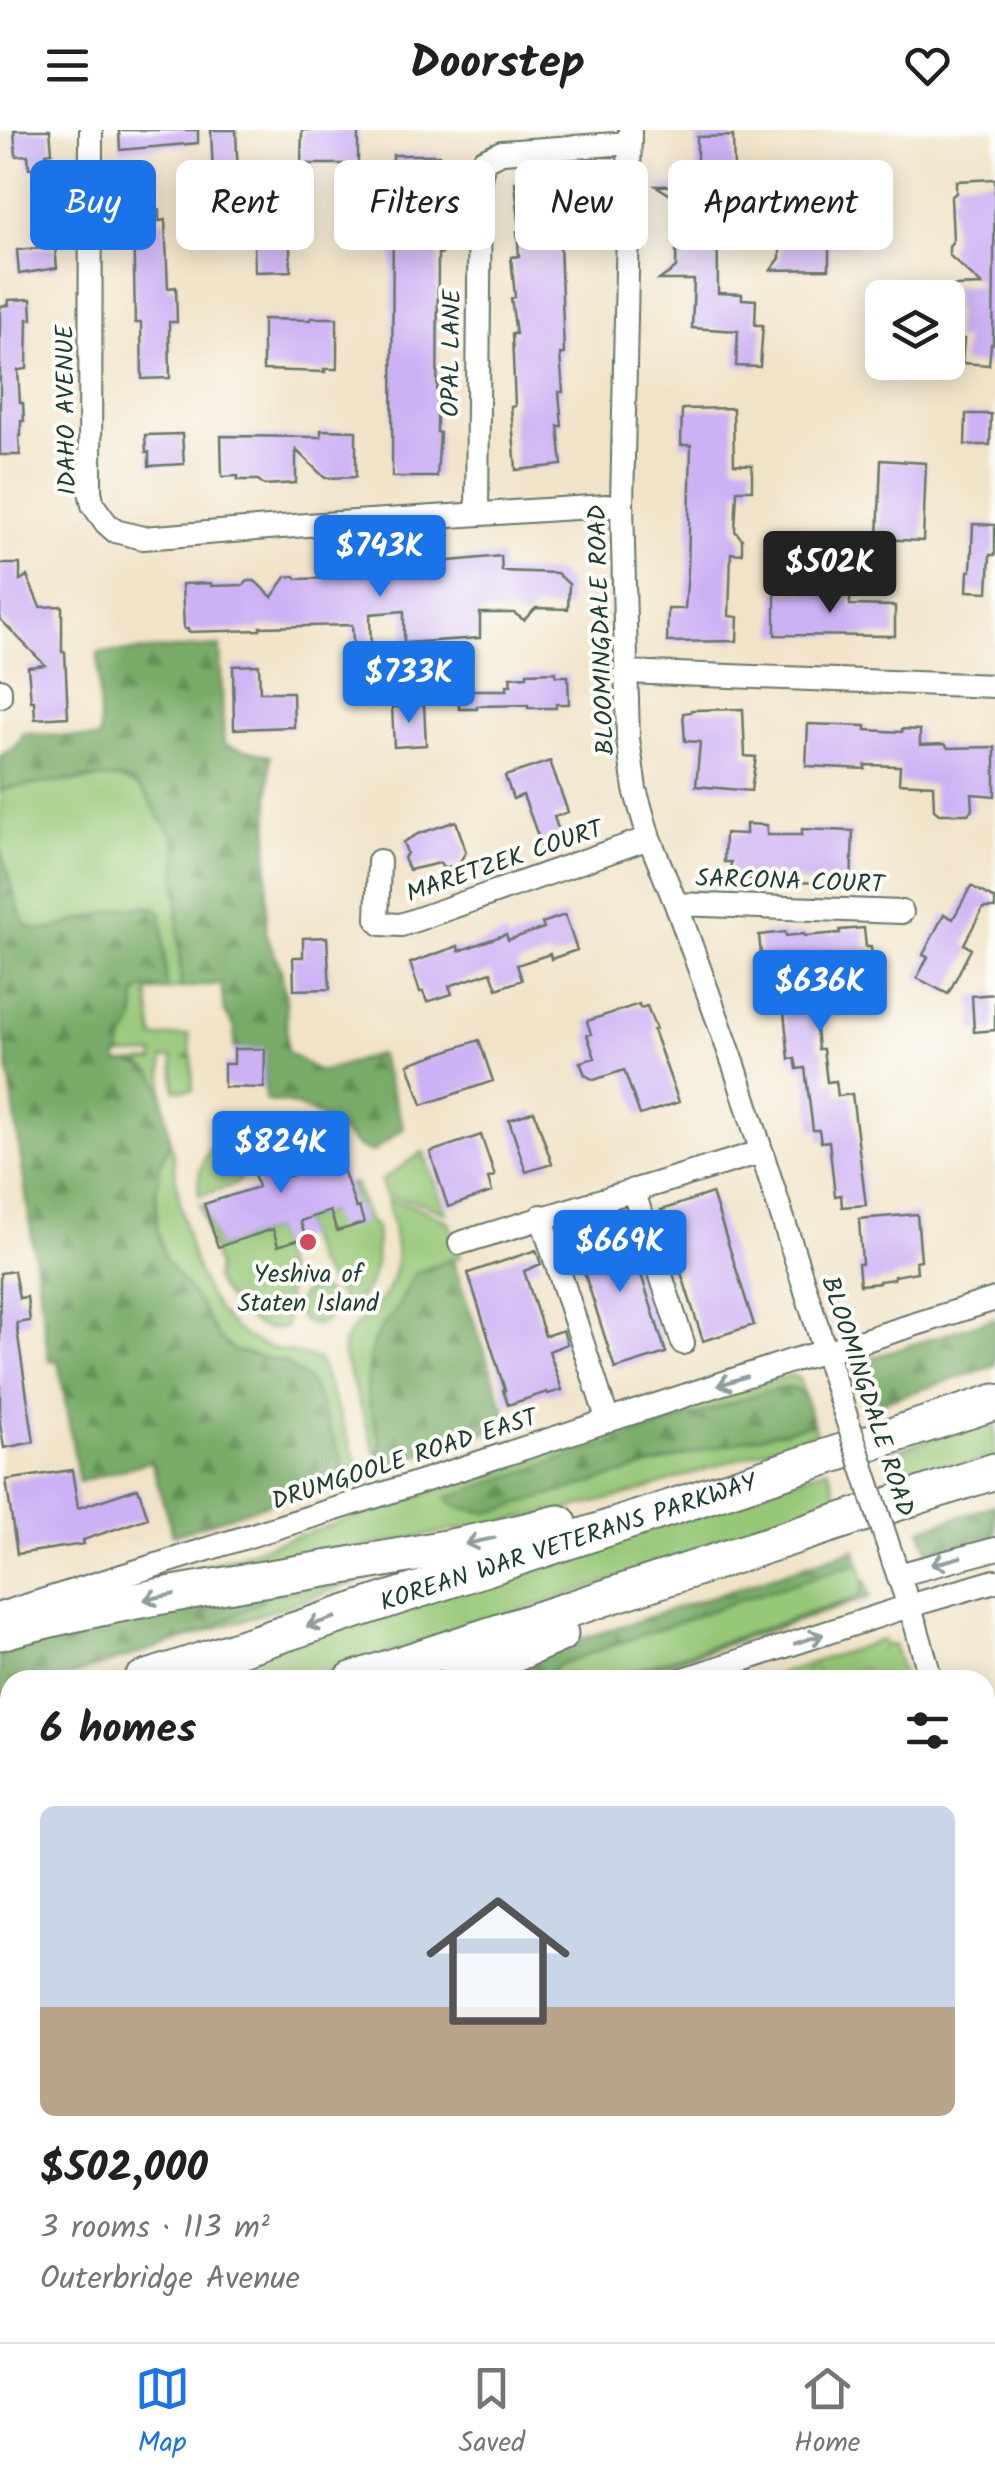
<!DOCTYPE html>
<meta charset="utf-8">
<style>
:root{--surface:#fff;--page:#f6f6f6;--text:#202124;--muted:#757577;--line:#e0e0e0;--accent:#1a73e8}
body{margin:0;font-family:Kalam,sans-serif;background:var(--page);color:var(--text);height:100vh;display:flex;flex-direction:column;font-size:38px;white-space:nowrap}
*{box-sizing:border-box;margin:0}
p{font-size:32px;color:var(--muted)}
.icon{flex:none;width:55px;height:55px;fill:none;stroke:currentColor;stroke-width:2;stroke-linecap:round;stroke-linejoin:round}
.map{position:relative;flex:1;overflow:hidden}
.drawer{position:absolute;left:0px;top:1540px;width:995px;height:672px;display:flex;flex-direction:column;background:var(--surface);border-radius:30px 30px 0 0;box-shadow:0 5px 25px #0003}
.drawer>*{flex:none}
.guide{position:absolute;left:30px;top:30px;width:935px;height:90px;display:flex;gap:20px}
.controls{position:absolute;left:865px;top:150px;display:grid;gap:20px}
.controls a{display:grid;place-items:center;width:100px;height:100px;border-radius:15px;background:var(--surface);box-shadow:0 5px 25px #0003;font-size:50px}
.price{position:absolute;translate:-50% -85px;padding:0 22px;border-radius:10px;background:var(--accent);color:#fff;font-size:32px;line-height:65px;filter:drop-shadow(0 2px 5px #0008)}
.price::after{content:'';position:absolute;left:50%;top:60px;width:30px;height:22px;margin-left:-15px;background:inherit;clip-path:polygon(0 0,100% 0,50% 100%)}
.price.on{background:#222;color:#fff}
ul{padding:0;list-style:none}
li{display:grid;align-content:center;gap:20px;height:530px;padding:0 40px}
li+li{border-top:2px solid var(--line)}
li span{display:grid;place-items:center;height:310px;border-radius:15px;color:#555}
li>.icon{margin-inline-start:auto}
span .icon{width:180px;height:180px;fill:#fffc;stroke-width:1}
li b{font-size:42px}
h2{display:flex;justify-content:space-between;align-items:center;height:120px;padding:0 40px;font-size:42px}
.chip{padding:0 35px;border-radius:15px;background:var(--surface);box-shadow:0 5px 25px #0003;font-size:35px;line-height:90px}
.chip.on{background:var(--accent);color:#fff}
header{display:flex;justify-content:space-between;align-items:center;height:130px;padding:0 40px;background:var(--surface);font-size:45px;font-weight:700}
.dock{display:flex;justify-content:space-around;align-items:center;height:140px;border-top:2px solid var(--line);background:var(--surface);font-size:28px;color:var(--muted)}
.dock a{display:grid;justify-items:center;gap:5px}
.dock .on{color:var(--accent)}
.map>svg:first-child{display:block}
.grass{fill:#97c878;stroke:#5b8256;stroke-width:2.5}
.forest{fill:url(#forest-firs);stroke:#4c744e;stroke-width:2.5}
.park{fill:url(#park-crowns);stroke:#5b8256;stroke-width:2.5}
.building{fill:#ccb1f4}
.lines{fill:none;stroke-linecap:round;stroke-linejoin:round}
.minor-casing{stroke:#687767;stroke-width:26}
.highway-casing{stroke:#687767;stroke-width:39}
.minor{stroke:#fff;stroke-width:22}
.highway{stroke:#fff;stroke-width:35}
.minor-bridge-casing{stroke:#687767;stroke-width:26;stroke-linecap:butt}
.minor-bridge{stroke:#fff;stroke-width:22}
.oneway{stroke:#8f9e9a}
.poi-dot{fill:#d1495b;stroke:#fdfcf7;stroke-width:4}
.labels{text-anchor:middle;stroke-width:8;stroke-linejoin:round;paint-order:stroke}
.street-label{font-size:25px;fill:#1f3d34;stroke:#fdfcf7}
.poi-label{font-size:25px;fill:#1f3d34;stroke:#fdfcf7}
</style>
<header><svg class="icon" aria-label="menu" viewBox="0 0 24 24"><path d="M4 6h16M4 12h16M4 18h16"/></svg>Doorstep<svg class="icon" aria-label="heart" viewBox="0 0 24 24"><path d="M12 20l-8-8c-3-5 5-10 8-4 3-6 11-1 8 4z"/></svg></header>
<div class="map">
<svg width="995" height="2212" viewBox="0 0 995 2212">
<defs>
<pattern id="forest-firs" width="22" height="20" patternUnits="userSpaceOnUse" patternTransform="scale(2.5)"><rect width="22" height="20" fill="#79ac68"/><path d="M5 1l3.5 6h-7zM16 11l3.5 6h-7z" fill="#638d56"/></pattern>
<pattern id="park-crowns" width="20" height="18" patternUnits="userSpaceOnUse" patternTransform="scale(2.5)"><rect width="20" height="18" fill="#97c878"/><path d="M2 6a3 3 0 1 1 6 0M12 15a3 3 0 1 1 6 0" fill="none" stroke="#7ba463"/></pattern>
</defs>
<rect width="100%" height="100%" fill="#fdfcf7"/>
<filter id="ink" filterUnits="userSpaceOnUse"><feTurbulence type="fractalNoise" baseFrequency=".01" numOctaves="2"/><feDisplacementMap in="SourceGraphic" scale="20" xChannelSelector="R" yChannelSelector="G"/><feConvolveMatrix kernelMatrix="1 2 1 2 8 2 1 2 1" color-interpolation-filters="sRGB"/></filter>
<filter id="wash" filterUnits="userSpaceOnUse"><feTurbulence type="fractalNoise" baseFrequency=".0048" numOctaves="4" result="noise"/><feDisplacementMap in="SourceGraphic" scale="40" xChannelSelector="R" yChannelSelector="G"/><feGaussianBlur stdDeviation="2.25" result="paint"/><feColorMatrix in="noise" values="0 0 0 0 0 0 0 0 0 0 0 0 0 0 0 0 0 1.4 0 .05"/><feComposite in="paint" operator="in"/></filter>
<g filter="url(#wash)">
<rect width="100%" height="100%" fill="#f1e3c7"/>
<path class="grass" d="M 112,648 C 143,653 144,664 161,688 C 165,694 173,701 175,708 C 179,719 178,730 176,741 L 181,858 L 148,862 L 154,908 L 189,905 L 191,926 L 184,927 L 192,928 L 193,960 L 175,960 L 173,928 L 163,928 L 163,966 C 156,948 149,937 130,933 L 154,931 L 154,924 L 121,925 C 119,911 127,907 132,895 C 144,867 119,856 167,859 L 157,777 C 126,772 80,791 49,800 L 36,799 L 27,796 L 20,783 L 0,718 L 0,662 L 3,659 L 40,654 Z
M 230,995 L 245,1043 L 235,1055 L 199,1066 C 195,1038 209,1013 230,995 Z
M 170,1011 C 175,1026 174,1040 177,1056 C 187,1113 200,1188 260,1214 C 279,1222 300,1222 319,1230 L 361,1343 L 348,1347 L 319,1271 L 309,1251 L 282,1231 L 235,1221 L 218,1207 L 198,1172 L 165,1129 L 157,1097 L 156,1063 L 160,1035 Z
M 423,1022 L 446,1083 L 423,1073 L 386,1066 L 381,1051 Z
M 354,1053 L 367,1089 L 376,1097 C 378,1123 377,1166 346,1174 L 316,1134 L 300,1091 L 354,1074 L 348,1055 Z
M 387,1070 L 420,1078 L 449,1092 L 460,1127 L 415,1143 L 395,1182 L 381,1198 L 373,1213 L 369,1232 L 371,1283 L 380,1311 L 379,1332 L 343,1224 L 343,1213 L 347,1207 C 356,1193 369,1183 380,1171 C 406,1139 395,1106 387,1070 Z
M 204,1074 L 218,1117 L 273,1099 L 287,1147 L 286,1197 C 256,1208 227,1172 215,1149 L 217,1137 L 200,1075 Z
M297 1177a18 18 0 1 1 36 0a18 18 0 1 1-36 0Z
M 791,1245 L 799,1249 L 816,1303 L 631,1364 L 565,1380 L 192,1448 L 190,1441 Z
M 995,1287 L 995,1326 L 906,1355 L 894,1321 Z
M 828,1338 L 840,1376 L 307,1550 L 176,1550 Z
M 859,1433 C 864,1446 867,1458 856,1468 L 606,1550 L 541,1550 L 559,1534 L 737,1471 Z
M 371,1448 L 202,1503 L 262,1471 L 0,1507 Z"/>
<path class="forest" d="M 220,516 L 224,615 L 270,626 L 266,803 L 281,840 L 286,871 L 287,922 L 320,942 L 379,924 L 404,998 L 372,1022 C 359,1021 350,1009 340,1001 C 317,983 296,972 267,971 L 265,969 L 264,920 L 234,919 L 235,898 L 224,881 L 221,854 L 181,858 L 176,741 C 180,710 175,709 158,685 C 151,674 146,662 135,654 C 115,640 30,655 4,659 L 0,662 L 0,626 L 16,616 L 24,603 L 100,609 L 98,523 Z
M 0,718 L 20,783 L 27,796 L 36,799 L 49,800 C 75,793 138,767 161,781 L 167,860 C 120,853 143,869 132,896 C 127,907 119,911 121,925 L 117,926 L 118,933 L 130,933 L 142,936 L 151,942 L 157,949 L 163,966 L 170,1011 L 160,1035 L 156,1063 L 157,1097 L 165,1129 L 198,1172 L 218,1207 L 235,1221 L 282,1231 L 309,1251 L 319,1271 L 348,1347 L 173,1405 L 151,1331 L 79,1352 L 58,1230 L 49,1231 L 0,878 Z
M 452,1129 L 510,1295 L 381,1337 L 380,1310 L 371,1283 L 367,1262 L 369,1232 L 373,1213 L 381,1198 L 395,1182 L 415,1143 Z
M 995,1188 L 995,1236 L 879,1273 L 864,1230 Z
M 785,1258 C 808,1258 806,1275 813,1294 L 703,1320 L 490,1383 L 462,1378 L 449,1372 L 447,1367 L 765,1262 Z
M 995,1375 L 995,1405 L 928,1421 L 921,1399 Z
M 855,1419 L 859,1433 L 737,1471 L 560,1534 L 541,1550 L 464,1550 L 527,1527 Z
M 865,1448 L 870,1467 L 620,1550 L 606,1550 L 856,1468 L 862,1462 Z
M 258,1462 L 263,1470 L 202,1503 L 57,1550 L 10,1550 L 10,1565 L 0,1569 L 0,1514 Z"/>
<path class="park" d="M 881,1510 L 887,1516 L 894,1515 L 904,1550 L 760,1550 Z
M 10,1795 L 10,2202 L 985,2202 L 985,1872 L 995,1922 L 995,2212 L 0,2212 L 0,1799 Z"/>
<g id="blocks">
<path class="building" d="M 14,0 L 50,0 L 52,22 L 46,23 L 47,37 L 29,38 L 28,25 L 16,26 Z
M 119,0 L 198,0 L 198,13 L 120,20 Z
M 211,0 L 236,0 L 239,73 L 274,73 L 275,99 L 289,99 L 291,141 L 255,142 L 253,88 L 215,89 Z
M 302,0 L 358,0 L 358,34 L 301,34 Z
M 733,6 L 734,40 L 717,41 L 718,163 L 742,164 L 742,169 L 756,170 L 755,195 L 763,195 L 760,237 L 736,236 L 738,201 L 692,198 L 694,150 L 659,150 L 676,138 L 677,69 L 656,56 L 697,55 L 697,7 Z
M 393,25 L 439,25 L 439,36 L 443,37 L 442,124 L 438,123 L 437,302 L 440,303 L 437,347 L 392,347 Z
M 567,46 L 569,73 L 565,73 L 568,106 L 564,106 L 565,111 L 560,111 L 564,224 L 560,224 L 563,262 L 559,262 L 562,296 L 558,296 L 562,335 L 516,340 L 511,277 L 515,276 L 512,204 L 516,204 L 511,168 L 515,167 L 511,127 L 519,126 L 517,101 L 520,100 L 515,52 Z
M 995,49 L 993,214 L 991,214 L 989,235 L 962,233 L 964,209 L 955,209 L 957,181 L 955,181 L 954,156 L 982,155 L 949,125 L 949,116 L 953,111 L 951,67 L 956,63 L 956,51 Z
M 831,71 L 831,95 L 858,94 L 858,116 L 829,117 L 829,139 L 771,140 L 780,128 L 780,115 L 784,115 L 783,86 L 770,73 Z
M 159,80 L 159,91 L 165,90 L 168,158 L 176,157 L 177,192 L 169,192 L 170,248 L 142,249 L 141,193 L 135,193 L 133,81 Z
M 49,117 L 55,118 L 57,138 L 19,144 L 17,120 Z
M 31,169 L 32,189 L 28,189 L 27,239 L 18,240 L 20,273 L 23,273 L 24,291 L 21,291 L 21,306 L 19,306 L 20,325 L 0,325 L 0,176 L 9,175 L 8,170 Z
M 311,188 L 337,188 L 337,239 L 324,239 L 325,242 L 263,240 L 263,189 L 311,190 Z
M 733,278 L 734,334 L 752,335 L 752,360 L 737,360 L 735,401 L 742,409 L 742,424 L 731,423 L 729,486 L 738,487 L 737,511 L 667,512 L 668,479 L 685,479 L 688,440 L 691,315 L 681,315 L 682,279 Z
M 966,284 L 991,284 L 990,315 L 965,315 Z
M 321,300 L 356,301 L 356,347 L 325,348 L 296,320 L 296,353 L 264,355 L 258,350 L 238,350 L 238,346 L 222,347 L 221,306 L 321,307 Z
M 182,304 L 184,334 L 149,336 L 149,322 L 146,322 L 145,305 Z
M 881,330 L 926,333 L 923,411 L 878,409 Z
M 973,394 L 995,395 L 995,425 L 990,425 L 988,462 L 967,461 L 968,441 L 971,441 Z
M 501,426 L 502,441 L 557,443 L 569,454 L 568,479 L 536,478 L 524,490 L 514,483 L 480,483 L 480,508 L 404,513 L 404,481 L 370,484 L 371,525 L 354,525 L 352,495 L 260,497 L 260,500 L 188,502 L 188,499 L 184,499 L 182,454 L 211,453 L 211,456 L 244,455 L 248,451 L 255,451 L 272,467 L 286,447 L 295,446 L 297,449 L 340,448 L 339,439 L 356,438 L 356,440 Z
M 0,434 L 20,434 L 20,450 L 27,446 L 40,477 L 62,476 L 62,522 L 65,522 L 68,587 L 35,589 L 34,571 L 31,571 L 28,537 L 45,535 L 0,489 Z
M 775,462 L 850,463 L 850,475 L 895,476 L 895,506 L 775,505 Z
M 259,535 L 260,562 L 293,562 L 294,597 L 234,599 L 233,536 Z
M 556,542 L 556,546 L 568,546 L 569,574 L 556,574 L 556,578 L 528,578 L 528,575 L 477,576 L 477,579 L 459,579 L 459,560 L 507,560 L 507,555 L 511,555 L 510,547 L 527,546 L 527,543 Z
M 424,575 L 426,615 L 394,617 L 392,577 Z
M 743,579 L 745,626 L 756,627 L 751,661 L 696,656 L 700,612 L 685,611 L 683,583 L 691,582 L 691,580 Z
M 808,594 L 866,596 L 866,600 L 902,602 L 902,599 L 920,600 L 920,615 L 945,614 L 948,618 L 995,617 L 995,666 L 972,664 L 973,679 L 968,684 L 939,684 L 934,680 L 933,655 L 899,653 L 900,636 L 865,635 L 865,639 L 806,636 Z
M 550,631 L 568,682 L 554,687 L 562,710 L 542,717 L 523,665 L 513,669 L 505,646 Z
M 456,691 L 466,722 L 458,735 L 443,738 L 440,733 L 409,740 L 404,728 L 407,723 L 403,712 L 418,704 Z
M 746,694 L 767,695 L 767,705 L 802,705 L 802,699 L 853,701 L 851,755 L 817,756 L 817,753 L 800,752 L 800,749 L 764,748 L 765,750 L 730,747 L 731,732 L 724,732 L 725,703 L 746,704 Z
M 971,756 L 995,769 L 995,778 L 983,778 L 964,814 L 971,819 L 948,864 L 917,848 L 928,827 L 923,825 L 944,784 L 953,789 Z
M 565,785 L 577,820 L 551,829 L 550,824 L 517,835 L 522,850 L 497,859 L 491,842 L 449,856 L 452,864 L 427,872 L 423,862 L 420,862 L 410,833 L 458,816 L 459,821 L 506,804 L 508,810 L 544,798 L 542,793 Z
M 864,798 L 866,817 L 871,817 L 873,848 L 858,850 L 859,857 L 843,858 L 843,852 L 812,854 L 818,919 L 823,919 L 827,952 L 836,951 L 838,966 L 852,964 L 866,1075 L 842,1077 L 841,1065 L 835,1066 L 829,1011 L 821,1012 L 819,1000 L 813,1000 L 805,938 L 797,939 L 795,928 L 789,929 L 781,854 L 764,855 L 762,841 L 759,842 L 758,826 L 761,825 L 759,805 L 785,802 L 786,806 L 804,804 L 804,806 L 840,803 L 840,800 Z
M 327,807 L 330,859 L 294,860 L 293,827 L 303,827 L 303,808 Z
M 995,864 L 995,900 L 974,902 L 972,866 Z
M 639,874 L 640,878 L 647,876 L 656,899 L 653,900 L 679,972 L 640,985 L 624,940 L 594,950 L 585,945 L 580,932 L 595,928 L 587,905 L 591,904 L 587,891 Z
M 479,910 L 493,951 L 422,975 L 408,934 Z
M 234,919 L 265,919 L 264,958 L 224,957 L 224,934 L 234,934 Z
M 534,981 L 552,1034 L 526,1042 L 509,990 Z
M 262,988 L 265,995 L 269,994 L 286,1047 L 340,1030 L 356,1078 L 359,1077 L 364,1093 L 337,1101 L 330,1081 L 300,1091 L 306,1107 L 278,1116 L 273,1099 L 218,1117 L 204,1074 L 258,1057 L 241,1003 L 244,1002 L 242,995 Z
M 481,1005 L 495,1046 L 488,1048 L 492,1062 L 448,1077 L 430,1022 Z
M 712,1063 L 754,1195 L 703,1211 L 661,1080 Z
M 917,1084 L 921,1130 L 916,1131 L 917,1142 L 894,1146 L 894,1149 L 879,1151 L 879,1153 L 860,1155 L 858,1134 L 862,1134 L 859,1089 Z
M 624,1091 L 666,1223 L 615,1239 L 573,1107 Z
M 536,1120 L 541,1134 L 524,1141 L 545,1206 L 563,1200 L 567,1214 L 549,1221 L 562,1260 L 548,1264 L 547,1262 L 508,1275 L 503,1260 L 505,1260 L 468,1143 Z
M 14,1141 L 19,1168 L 27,1167 L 30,1191 L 17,1193 L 18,1200 L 17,1200 L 34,1312 L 4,1318 L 0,1293 L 0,1143 Z
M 72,1340 L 78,1378 L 138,1358 L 148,1388 L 83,1410 L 84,1414 L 17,1424 L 6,1350 Z"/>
</g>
</g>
<g filter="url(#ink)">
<use href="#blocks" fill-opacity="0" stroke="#687767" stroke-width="2.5"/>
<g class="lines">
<g class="minor-casing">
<path id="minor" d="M 91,0 L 90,361 L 93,375 L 106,393 L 115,401 L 143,408 L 307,395 L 622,375
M 630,0 L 622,375 L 628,609 L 635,659 L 649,708 L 676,774 L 734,935 L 839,1265
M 477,384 L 480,49 L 484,30 L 502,22 L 630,13
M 625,542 L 995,556
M 0,560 L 0,566
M 379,731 L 377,789 L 381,794 L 401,795 L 649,708
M 676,774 L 902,782
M 633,1060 L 683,1213
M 541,1086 L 608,1291
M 460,1113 L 761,1022
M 893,1430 L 916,1496 L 931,1550
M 898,1445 L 995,1419
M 0,1484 L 377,1366 L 794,1230 L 856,1213 L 995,1169
M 681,1550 L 909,1476 L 995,1451
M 985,1629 L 995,1630
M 985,1786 L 995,1831"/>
</g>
<g class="highway-casing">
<g id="highway">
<path d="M 0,1502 C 183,1452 375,1440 559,1393"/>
<path id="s1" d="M 142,1550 L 995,1272"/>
<path d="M 352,1550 L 995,1341"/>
<path d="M 455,1550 L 560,1504"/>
<path d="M 0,1596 L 10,1593"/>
<path d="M 0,1664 L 10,1661"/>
<path d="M 0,1757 L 10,1752"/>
</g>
</g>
<use href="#minor" class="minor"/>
<use href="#highway" class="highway"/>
<g class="minor-bridge-casing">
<path id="minor-bridge" d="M 839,1265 L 893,1430"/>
</g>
<use href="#minor-bridge" class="minor-bridge"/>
</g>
<defs><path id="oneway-shaft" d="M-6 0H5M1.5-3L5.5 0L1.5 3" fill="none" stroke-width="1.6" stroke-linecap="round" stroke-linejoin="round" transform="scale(2.5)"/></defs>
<g class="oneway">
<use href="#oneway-shaft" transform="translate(732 1251) rotate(162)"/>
<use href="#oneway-shaft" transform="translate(480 1411) rotate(168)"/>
<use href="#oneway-shaft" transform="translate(946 1431) rotate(165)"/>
<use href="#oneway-shaft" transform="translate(159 1467) rotate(170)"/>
<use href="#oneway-shaft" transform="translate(321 1492) rotate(162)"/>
<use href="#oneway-shaft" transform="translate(809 1509) rotate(-18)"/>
</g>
</g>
<circle class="poi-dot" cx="308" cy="1112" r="10"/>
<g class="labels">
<g class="street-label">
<text transform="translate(450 223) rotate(-89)" y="9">OPAL LANE</text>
<text transform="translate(65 280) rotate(-91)" y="9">IDAHO AVENUE</text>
<text transform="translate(600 500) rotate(-92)" y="9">BLOOMINGDALE ROAD</text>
<text transform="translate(504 730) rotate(-19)" y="9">MARETZEK COURT</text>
<text transform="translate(790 750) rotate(2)" y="9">SARCONA COURT</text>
<text transform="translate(869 1266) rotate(72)" y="9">BLOOMINGDALE ROAD</text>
<text transform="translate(404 1328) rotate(-18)" y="9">DRUMGOOLE ROAD EAST</text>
<text dy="9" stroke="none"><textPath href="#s1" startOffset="448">KOREAN WAR VETERANS PARKWAY</textPath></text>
</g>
<g class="poi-label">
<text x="308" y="1152">Yeshiva of<tspan x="308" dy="29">Staten Island</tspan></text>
</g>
</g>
</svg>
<div class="controls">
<a><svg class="icon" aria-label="layers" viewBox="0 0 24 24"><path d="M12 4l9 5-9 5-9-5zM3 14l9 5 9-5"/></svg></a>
</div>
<b class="price" style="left:380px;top:470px">$743K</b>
<b class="price on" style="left:830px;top:486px">$502K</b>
<b class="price" style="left:409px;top:596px">$733K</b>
<b class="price" style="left:820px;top:905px">$636K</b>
<b class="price" style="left:281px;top:1066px">$824K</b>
<b class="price" style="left:620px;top:1165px">$669K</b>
<div class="guide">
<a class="chip on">Buy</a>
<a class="chip">Rent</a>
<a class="chip">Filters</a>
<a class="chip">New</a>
<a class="chip">Apartment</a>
</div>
<section class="drawer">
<h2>6 homes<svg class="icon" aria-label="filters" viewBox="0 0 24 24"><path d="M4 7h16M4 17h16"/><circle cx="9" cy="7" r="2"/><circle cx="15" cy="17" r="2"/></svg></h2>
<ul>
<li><span style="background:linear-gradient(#c9d6e8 65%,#b9a48a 0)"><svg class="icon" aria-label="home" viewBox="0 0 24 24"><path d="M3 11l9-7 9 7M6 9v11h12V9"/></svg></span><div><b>$502,000</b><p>3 rooms · 113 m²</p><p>Outerbridge Avenue</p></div></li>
</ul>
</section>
</div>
<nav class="dock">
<a class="on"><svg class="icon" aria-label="map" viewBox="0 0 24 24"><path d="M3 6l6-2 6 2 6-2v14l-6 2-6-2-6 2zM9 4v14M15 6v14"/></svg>Map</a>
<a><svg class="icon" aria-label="saved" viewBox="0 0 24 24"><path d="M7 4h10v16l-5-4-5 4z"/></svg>Saved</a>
<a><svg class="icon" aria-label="home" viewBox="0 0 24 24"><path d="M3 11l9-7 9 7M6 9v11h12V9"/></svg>Home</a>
</nav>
